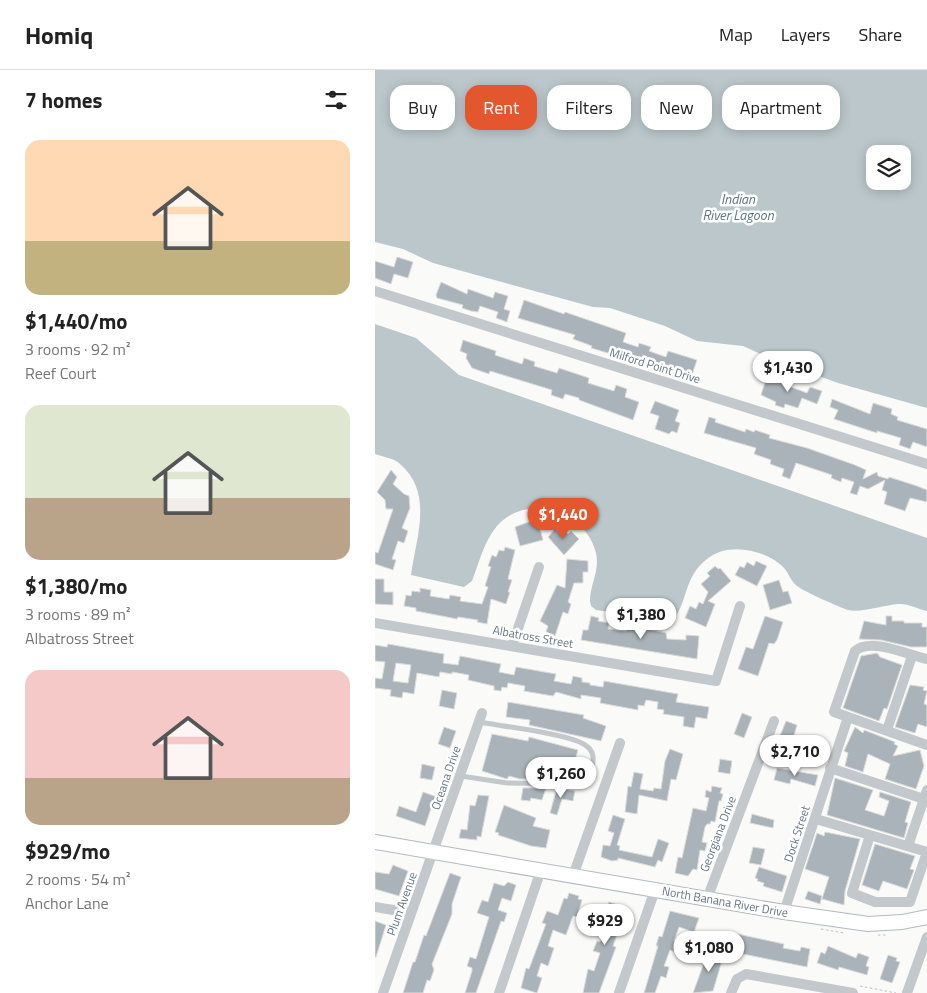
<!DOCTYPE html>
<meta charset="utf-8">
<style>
:root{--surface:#fff;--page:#f6f6f6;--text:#222;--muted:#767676;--line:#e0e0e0;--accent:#e4572e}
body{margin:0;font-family:"Titillium Web",sans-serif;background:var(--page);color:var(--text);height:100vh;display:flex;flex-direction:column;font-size:19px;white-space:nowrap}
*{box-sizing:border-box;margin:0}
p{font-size:16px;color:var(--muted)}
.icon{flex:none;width:28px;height:28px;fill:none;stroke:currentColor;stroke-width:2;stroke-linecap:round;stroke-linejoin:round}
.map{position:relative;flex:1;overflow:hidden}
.details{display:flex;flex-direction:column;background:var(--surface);width:375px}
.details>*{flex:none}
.banner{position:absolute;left:15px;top:15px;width:461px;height:45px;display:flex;gap:10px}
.tools{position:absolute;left:491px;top:75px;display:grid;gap:10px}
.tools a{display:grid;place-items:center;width:45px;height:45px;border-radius:10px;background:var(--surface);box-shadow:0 2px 12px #0003;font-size:25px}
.price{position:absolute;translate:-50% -42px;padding:0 11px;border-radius:18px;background:#fff;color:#222;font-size:16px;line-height:32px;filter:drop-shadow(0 1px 2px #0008)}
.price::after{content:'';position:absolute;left:50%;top:30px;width:15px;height:11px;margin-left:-8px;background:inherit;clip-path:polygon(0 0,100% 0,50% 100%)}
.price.selected{background:var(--accent);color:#fff}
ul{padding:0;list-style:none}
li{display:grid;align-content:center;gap:10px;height:265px;padding:0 25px}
li span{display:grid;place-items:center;height:155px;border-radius:15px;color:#555}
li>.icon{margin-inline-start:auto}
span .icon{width:90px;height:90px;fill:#fffc;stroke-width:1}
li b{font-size:21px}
h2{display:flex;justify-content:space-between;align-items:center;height:60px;padding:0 25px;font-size:21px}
.pill{padding:0 18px;border-radius:15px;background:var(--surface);box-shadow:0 2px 12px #0003;font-size:18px;line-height:45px}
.pill.selected{background:var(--accent);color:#fff}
header{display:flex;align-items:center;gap:30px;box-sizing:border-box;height:70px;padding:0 25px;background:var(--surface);border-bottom:1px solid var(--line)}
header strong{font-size:24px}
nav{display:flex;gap:28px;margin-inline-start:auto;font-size:18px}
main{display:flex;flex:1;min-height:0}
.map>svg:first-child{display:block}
.water{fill:#bbc7cb;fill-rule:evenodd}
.building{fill:#aab3b9;stroke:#dcdcda;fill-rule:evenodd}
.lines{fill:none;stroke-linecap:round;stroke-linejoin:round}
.secondary-casing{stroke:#b3babf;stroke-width:16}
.path{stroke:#bbbfc2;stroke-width:1;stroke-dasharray:2.5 2.5;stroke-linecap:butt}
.lane{stroke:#c3c8cc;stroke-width:5}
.street{stroke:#c3c8cc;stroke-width:10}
.secondary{stroke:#fff;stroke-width:14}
.labels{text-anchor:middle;stroke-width:5;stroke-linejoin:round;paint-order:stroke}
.street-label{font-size:12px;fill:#657683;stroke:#fff}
.water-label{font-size:14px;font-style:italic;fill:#60757c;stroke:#fff}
</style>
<header>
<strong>Homiq</strong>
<nav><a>Map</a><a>Layers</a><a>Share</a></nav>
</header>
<main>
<section class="details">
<h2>7 homes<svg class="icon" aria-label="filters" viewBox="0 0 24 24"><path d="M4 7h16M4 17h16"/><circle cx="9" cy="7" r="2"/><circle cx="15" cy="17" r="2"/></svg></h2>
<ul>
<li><span style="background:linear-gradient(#ffd9b3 65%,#c2b280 0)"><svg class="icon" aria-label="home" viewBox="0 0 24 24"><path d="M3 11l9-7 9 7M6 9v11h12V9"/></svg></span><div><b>$1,440/mo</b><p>3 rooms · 92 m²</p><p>Reef Court</p></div></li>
<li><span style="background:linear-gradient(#dfe7d0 60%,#b9a48a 0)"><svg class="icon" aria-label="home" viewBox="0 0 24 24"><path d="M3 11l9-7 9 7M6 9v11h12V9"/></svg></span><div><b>$1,380/mo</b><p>3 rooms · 89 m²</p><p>Albatross Street</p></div></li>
<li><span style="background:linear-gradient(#f6c9c9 70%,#b9a48a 0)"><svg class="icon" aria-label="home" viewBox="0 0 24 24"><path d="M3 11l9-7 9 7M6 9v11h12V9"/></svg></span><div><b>$929/mo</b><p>2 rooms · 54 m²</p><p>Anchor Lane</p></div></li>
</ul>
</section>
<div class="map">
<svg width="552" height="923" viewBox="0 0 552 923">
<rect width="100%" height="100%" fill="#fafaf8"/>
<path class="water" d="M 0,0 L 552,0 L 552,338 L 463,313 L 397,289 L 368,276 L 322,271 L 290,256 L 235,238 L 218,237 L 58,193 L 28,179 L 0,172 ZM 500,84 L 528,84 L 528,111 L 500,111 Z
M 0,254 L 41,268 L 84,305 L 552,468 L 552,541 C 543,539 532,533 523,534 C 509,535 486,543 473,540 C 466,538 428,521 422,516 C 415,511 413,500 406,495 C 387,479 352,472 332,489 C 308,507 313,534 297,551 L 221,540 L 216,536 L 215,531 C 215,514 225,501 221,483 C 211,440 152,422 122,456 C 109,471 104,493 97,511 L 89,517 L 36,505 C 41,468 59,423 25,394 C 19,388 8,387 0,384 Z"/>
<path class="building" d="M 22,187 L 38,192 L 33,208 L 19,204 L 16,214 L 0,208 L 0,191 L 19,197 Z
M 66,212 L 92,224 L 93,219 L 118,228 L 120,222 L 133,226 L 129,239 L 135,241 L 132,252 L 121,248 L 123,242 L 105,236 L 103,242 L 96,241 L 87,238 L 88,235 L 62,228 L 61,225 Z
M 149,230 L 189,244 L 190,242 L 251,263 L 248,272 L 263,277 L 264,273 L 276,277 L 274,281 L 291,287 L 293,281 L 322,290 L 316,308 L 216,278 L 217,276 L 198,269 L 200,265 L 143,248 Z
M 88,270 L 121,281 L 120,285 L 147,294 L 149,288 L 160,292 L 159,296 L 182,303 L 184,298 L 214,308 L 213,313 L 239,321 L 241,315 L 252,319 L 250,327 L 264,332 L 258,350 L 204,330 L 204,328 L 190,324 L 188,329 L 176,325 L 177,320 L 115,301 L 114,304 L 97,298 L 91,288 L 92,284 L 85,281 Z
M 392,306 L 408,312 L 410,307 L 419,310 L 416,317 L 432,323 L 435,317 L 447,321 L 442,334 L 427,328 L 423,338 L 410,334 L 409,338 L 400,335 L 401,332 L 386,325 Z
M 457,329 L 495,344 L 498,333 L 517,339 L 516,344 L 523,347 L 522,350 L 552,359 L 552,377 L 538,372 L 535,379 L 524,375 L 526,368 L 502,361 L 502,363 L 459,349 L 463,340 L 455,337 Z
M 280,331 L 304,340 L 300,351 L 305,353 L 302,363 L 297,361 L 294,364 L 280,359 L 284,346 L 275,343 Z
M 334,347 L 341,349 L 340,352 L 370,362 L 371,359 L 379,362 L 380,360 L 395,365 L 394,368 L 432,378 L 480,395 L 491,400 L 488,409 L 502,402 L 503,406 L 513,409 L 514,407 L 542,416 L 552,420 L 552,432 L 535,428 L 530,441 L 509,434 L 512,422 L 507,420 L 510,410 L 493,419 L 485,416 L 482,425 L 475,423 L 479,412 L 467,408 L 466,412 L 456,408 L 457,405 L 421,393 L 415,409 L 407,406 L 409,399 L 395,394 L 396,390 L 379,384 L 381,378 L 329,363 Z
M 16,400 L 22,407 L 18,414 L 29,424 L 34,426 L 35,438 L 27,458 L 33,461 L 29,473 L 23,471 L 17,489 L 21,490 L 18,500 L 0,494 L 0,482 L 3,483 L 18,439 L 11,439 L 10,430 L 2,422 Z
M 159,450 L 162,455 L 164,455 L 168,470 L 145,476 L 140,457 Z
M 180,459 L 184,463 L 188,459 L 193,464 L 196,461 L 204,469 L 189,485 L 173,467 Z
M 130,477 L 140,480 L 133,509 L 137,510 L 133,522 L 135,522 L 131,534 L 116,529 L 112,554 L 102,552 L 103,550 L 83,547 L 82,549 L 41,541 L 41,538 L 29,536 L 31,525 L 36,526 L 37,521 L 45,522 L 45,518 L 56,520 L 55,526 L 74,529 L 75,525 L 86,527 L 85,531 L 107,534 L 113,517 L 110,516 L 116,497 L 113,496 L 117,485 L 121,487 L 124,480 L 129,481 Z
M 192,489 L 213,491 L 213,502 L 208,502 L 208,513 L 199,513 L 193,532 L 196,534 L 193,544 L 188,542 L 180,566 L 171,562 L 173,556 L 165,551 L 182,515 L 190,518 Z
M 381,491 L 392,496 L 382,516 L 360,505 L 365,496 L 369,498 L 372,492 L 379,496 Z
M 340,496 L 343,499 L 345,498 L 356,511 L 333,531 L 340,534 L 331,557 L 310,548 L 315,536 L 321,539 L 324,532 L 328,534 L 333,522 L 326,514 L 335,506 L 332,503 Z
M 0,509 L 9,509 L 9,522 L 18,522 L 18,535 L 0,534 Z
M 404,510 L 408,522 L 413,521 L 417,533 L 395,540 L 388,515 Z
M 216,546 L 224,548 L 223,551 L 234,553 L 233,559 L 251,561 L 252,555 L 264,557 L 291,563 L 292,569 L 311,570 L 311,565 L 324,566 L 322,589 L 206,570 L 208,560 L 213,560 Z
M 390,546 L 408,552 L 402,570 L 399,574 L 394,573 L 383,606 L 363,599 L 371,577 L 378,579 Z
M 511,546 L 517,546 L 517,551 L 529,551 L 529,553 L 547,553 L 547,557 L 552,557 L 552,577 L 536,577 L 506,570 L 484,569 L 489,551 L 511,555 Z
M 13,574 L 69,584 L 68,593 L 83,595 L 85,586 L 126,594 L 124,602 L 139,605 L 141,597 L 181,604 L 179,611 L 196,614 L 198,606 L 207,608 L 207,612 L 215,613 L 215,615 L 228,617 L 229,611 L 303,624 L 301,632 L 334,637 L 332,649 L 321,647 L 319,658 L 308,656 L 309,647 L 288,644 L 289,640 L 282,639 L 283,632 L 271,630 L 269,636 L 263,635 L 263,640 L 225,633 L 226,628 L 206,625 L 206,629 L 181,622 L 178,626 L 166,624 L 149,621 L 150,616 L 133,613 L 132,618 L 127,617 L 126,621 L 119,620 L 119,616 L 93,610 L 94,605 L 77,602 L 77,604 L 65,602 L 64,607 L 42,603 L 39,624 L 28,622 L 27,628 L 15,626 L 16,620 L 0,618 L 0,608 L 7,609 L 10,592 L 0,591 L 0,575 L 12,577 ZM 21,593 L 36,595 L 33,613 L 18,611 Z
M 502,583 L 505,587 L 527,595 L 512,639 L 509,638 L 504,651 L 468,638 L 486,586 Z
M 535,615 L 549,617 L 548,620 L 552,621 L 549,634 L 552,635 L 552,657 L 543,654 L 540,663 L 520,657 Z
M 67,620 L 82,623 L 79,639 L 64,636 Z
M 133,632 L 209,645 L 208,648 L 231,656 L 226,671 L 154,655 L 155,650 L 131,647 Z
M 367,643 L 377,647 L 369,668 L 359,664 Z
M 411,651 L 422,655 L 416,676 L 403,671 Z
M 69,657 L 81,661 L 75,678 L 63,674 Z
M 480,657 L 488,663 L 489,660 L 520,672 L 519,674 L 523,676 L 518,686 L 545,680 L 549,696 L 541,719 L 510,709 L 515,694 L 493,684 L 488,702 L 470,696 L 473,683 L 469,681 Z
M 117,664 L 153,671 L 154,667 L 203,680 L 196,704 L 178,699 L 174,709 L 145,709 L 134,706 L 132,709 L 107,701 Z
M 295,679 L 308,684 L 301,710 L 296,709 L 292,731 L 264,725 L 262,744 L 250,742 L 253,716 L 256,717 L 259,702 L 268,704 L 265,719 L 278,721 L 279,718 L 286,719 L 290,691 Z
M 345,689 L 357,691 L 355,704 L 343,702 Z
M 47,694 L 60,697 L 57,710 L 45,708 Z
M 402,698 L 443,705 L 440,716 L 416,709 L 415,714 L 399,710 Z
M 460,708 L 498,720 L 490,740 L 509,746 L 514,731 L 504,727 L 505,722 L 536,732 L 530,752 L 533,753 L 529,768 L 452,745 Z
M 337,716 L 347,718 L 345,723 L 348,724 L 346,731 L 344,731 L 340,752 L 336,751 L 335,754 L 332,754 L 330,757 L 327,772 L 332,773 L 330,781 L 325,780 L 322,800 L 318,799 L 313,806 L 300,803 L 303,787 L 307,788 L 318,738 L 331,741 L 334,728 L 330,727 L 331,720 L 336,722 Z
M 148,718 L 171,718 L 167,730 L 156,728 L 155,731 L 146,730 Z
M 182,718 L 200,721 L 198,731 L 187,729 L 182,745 L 175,743 Z
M 48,722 L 65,728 L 62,735 L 58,733 L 50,756 L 21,746 L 24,736 L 41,742 Z
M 103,725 L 114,726 L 106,767 L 102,766 L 102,770 L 84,768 L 86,759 L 92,760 L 95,735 L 100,736 Z
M 129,735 L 161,748 L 158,756 L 175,760 L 171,778 L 156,776 L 123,765 L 124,763 L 120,762 Z
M 377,744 L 399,750 L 398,758 L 375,753 Z
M 238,745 L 250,749 L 242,775 L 245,776 L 244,780 L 277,787 L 283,769 L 294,773 L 287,792 L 283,790 L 280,797 L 243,788 L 243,790 L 237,791 L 226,787 L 228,775 L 235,776 L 239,763 L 233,761 Z
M 450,762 L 485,769 L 470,821 L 469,835 L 447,829 L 454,807 L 430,799 L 442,763 L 449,766 Z
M 500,774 L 540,786 L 535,799 L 539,800 L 532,819 L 508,811 L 504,821 L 487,815 Z
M 378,777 L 390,779 L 386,795 L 374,793 Z
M 18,795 L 33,801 L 24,826 L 0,819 L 0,802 L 14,804 Z
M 384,797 L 412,806 L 407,822 L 388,816 L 389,813 L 382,811 L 383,809 L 380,808 Z
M 75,803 L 86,807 L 77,834 L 77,844 L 57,894 L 59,900 L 55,911 L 52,910 L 48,923 L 28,923 L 38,892 L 40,892 L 49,865 L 51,866 Z
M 133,812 L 141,815 L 136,831 L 127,828 L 123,840 L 132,843 L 129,852 L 126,851 L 101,923 L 90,923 L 97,901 L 97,898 L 92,896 L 95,887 L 101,889 L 114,847 L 102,843 L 107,830 L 113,832 L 119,813 L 129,816 Z
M 433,821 L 447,826 L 445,834 L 430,829 Z
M 194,823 L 204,826 L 203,829 L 207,830 L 202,847 L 198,846 L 191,865 L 178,860 L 173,876 L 179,878 L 173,896 L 166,893 L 162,906 L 167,908 L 162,923 L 146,918 L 151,898 L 154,899 L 171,854 L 167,853 L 172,841 L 183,845 L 189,828 L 192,829 Z
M 234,832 L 254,839 L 251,850 L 248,849 L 244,859 L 238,876 L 241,877 L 224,923 L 208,923 L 213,899 L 219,901 L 225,883 L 218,881 L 222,871 L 225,872 L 231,855 L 224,853 L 230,836 L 232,837 Z
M 295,841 L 324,848 L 319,862 L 304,857 L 299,871 L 303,872 L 300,882 L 295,880 L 289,896 L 294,897 L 291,908 L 286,906 L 280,923 L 269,923 L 283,876 L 281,876 L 284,866 L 287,867 Z
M 0,851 L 11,855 L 1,887 L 0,887 Z
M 358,863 L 409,874 L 408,878 L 425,881 L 426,877 L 435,879 L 432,897 L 353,881 Z
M 453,876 L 481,888 L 483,883 L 494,887 L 491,896 L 494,897 L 492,905 L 464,897 L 463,900 L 442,893 L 446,882 L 450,884 Z
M 337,880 L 349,884 L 338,921 L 318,923 L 330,890 L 334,891 Z
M 513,885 L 522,888 L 521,891 L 525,892 L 517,913 L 505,909 Z"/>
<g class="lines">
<g class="secondary-casing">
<path id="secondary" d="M 0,772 L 409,842 L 493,854 L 527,852 L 552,847"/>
</g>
<path class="path" d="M 446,859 L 469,863
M 503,865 L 511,865
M 485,916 L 521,923"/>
<path class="lane" d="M 86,706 L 132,713 L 200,714 C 209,710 214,705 217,695 C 220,687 217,679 210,675 C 195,664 126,656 104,652"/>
<path class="street" d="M 0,221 L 552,394
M 0,553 L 341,611 L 365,536
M 137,576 L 164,497
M 473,647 L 552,675
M 512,660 L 537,586
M 455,698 L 552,730
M 441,749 L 552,782
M 495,765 L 477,823 L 500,832 L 535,832 L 552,782
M 533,776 L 552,720
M 198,806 L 245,673
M 332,829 L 399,651
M 0,837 L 36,843
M 409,842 L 473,647 L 459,642 L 480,581 C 496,567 533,585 552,589
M 8,923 L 107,643
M 124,923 L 166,800
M 244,923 L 280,820
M 356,923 L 362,909 L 371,904 L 478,923
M 532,923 L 552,867"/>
<use href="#secondary" class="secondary"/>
</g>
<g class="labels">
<g class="street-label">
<text transform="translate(280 296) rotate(17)" y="4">Milford Point Drive</text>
<text transform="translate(158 567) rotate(10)" y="4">Albatross Street</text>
<text transform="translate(71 708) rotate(-71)" y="4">Oceana Drive</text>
<text transform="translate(343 764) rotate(-69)" y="4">Georgiana Drive</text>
<text transform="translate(422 764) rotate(-72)" y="4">Dock Street</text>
<text transform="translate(350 832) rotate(10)" y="4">North Banana River Drive</text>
<text transform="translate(27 834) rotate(-70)" y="4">Plum Avenue</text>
</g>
<g class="water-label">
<text x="363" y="134">Indian<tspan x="363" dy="16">River Lagoon</tspan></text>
</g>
</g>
</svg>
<div class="tools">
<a><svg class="icon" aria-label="layers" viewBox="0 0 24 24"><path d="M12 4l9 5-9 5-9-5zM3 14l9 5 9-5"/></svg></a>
</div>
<b class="price" style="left:413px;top:323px">$1,430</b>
<b class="price selected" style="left:188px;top:470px">$1,440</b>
<b class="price" style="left:266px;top:570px">$1,380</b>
<b class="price" style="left:420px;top:707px">$2,710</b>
<b class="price" style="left:186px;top:729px">$1,260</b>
<b class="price" style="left:230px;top:876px">$929</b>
<b class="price" style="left:334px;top:903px">$1,080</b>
<div class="banner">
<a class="pill">Buy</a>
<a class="pill selected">Rent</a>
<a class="pill">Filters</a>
<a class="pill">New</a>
<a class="pill">Apartment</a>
</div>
</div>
</main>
